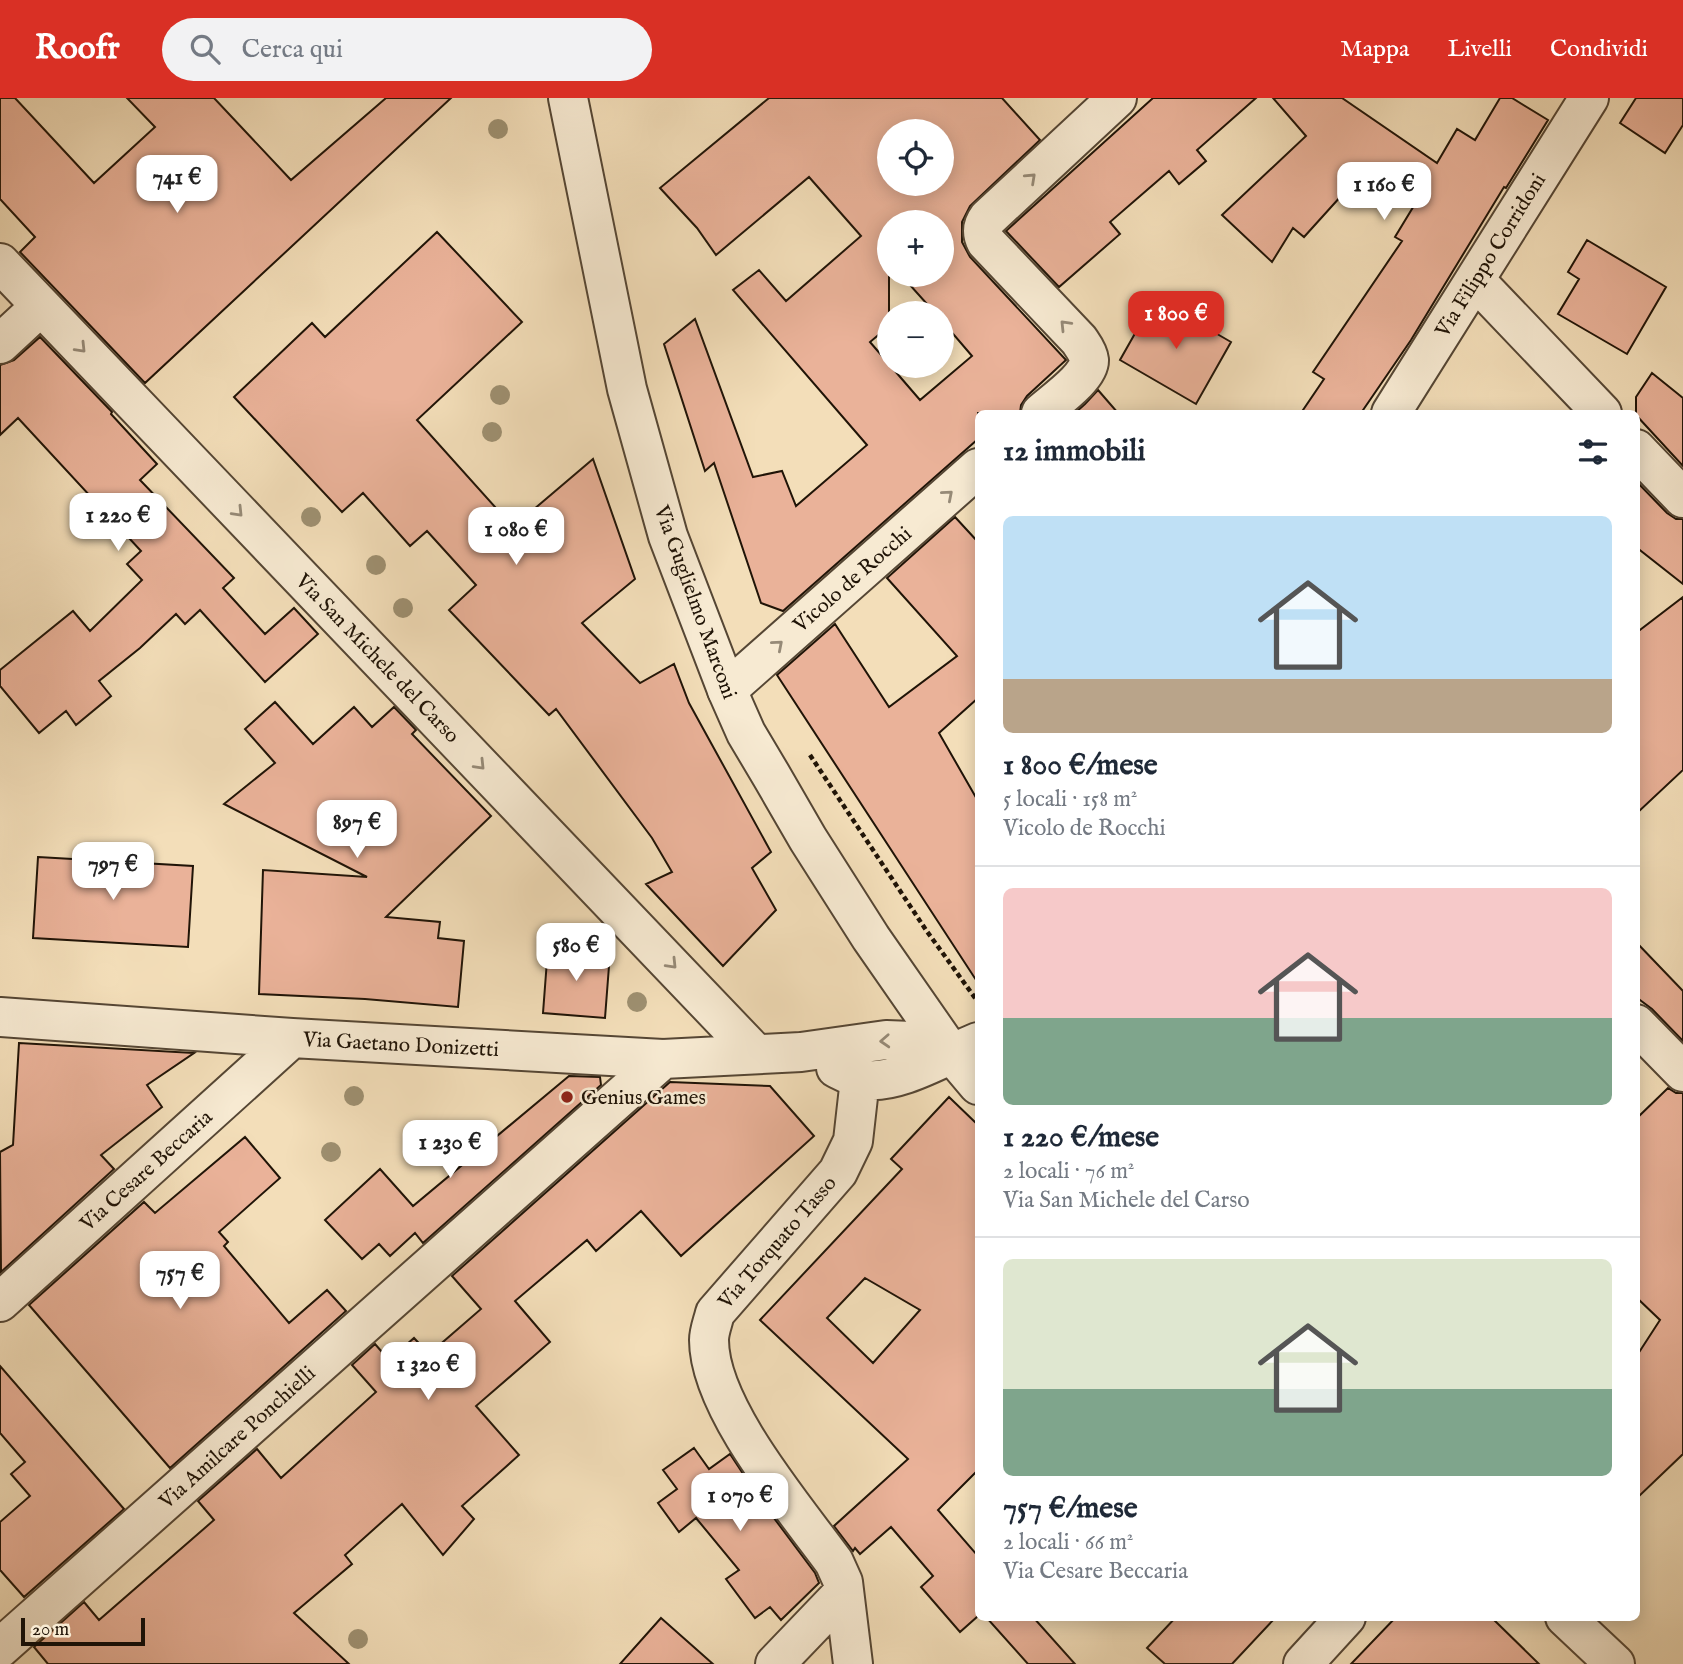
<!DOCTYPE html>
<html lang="it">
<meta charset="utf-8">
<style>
:root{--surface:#fff;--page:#f2f2f3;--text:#1f2937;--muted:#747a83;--line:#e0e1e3;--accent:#d93025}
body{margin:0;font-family:"IM FELL English",serif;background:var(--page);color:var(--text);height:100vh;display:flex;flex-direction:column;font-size:26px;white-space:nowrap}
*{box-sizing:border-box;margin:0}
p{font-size:23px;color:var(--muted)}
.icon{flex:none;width:38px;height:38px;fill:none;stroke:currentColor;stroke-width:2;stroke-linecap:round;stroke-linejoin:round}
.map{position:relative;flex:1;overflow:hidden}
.drawer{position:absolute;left:975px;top:312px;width:665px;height:1211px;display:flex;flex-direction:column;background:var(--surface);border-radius:10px;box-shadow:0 4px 18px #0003}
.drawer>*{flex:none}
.fabs{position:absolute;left:877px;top:21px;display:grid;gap:14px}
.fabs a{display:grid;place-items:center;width:77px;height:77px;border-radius:50%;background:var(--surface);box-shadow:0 4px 18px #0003;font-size:35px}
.scale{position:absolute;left:21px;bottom:18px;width:124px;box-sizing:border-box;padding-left:7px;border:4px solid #201407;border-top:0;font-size:19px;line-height:24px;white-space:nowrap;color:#201407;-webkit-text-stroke:5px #f7ead2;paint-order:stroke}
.price{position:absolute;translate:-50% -60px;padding:0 16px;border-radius:14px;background:#fff;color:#222;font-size:23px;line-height:46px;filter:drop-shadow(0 2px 4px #0008)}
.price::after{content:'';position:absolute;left:50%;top:42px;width:21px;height:16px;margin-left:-10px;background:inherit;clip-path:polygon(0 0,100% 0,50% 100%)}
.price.active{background:var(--accent);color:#fff}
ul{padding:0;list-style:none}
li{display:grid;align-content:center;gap:14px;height:371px;padding:0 28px}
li+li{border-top:2px solid var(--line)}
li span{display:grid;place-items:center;height:217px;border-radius:10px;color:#555}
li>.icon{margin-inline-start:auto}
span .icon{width:126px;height:126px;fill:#fffc;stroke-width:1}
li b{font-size:30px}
h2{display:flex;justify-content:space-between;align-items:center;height:84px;padding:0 28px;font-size:30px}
header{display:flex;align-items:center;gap:42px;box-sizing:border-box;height:98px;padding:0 35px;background:var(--accent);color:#fff}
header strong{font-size:33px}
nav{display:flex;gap:38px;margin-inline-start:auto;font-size:24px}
.search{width:490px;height:63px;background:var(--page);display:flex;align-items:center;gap:18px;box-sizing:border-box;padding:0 24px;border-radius:38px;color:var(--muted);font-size:26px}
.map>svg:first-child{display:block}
.building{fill:#eab299;stroke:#201407;stroke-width:2;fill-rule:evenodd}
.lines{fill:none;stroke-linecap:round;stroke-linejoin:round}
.minor-casing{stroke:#554634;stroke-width:42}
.tertiary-casing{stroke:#554634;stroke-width:42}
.path{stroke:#201407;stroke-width:4.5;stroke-dasharray:5 3.5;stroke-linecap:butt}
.minor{stroke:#f7ead2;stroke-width:38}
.tertiary{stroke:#f7ead2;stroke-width:38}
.tree{fill:#9e9071}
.oneway{stroke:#968a77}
.poi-dot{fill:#8f2418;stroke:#f7ead2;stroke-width:2.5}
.labels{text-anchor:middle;stroke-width:5;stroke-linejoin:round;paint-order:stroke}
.street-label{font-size:21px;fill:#201407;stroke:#f7ead2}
.poi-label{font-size:21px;fill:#201407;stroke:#f7ead2;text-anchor:start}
</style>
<header>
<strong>Roofr</strong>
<div class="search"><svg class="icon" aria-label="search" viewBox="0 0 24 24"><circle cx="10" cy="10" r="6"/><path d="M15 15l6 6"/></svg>Cerca qui</div>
<nav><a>Mappa</a><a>Livelli</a><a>Condividi</a></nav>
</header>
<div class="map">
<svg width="1683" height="1566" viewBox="0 0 1683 1566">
<rect width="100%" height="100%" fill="#f3deb9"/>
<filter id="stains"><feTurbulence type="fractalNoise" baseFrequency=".00286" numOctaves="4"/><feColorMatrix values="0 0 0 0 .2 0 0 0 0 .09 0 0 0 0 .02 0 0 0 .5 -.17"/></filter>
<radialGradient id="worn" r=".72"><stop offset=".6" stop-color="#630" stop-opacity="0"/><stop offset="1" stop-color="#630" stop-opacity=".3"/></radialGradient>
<path class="building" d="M 0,0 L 15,0 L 94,85 L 155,29 L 127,0 L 214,0 L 291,82 L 386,0 L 451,0 L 145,285 L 20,154 L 35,139 L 0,101 Z
M 769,0 L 1002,0 L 1040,42 L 970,108 L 962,124 L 962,144 L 970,159 L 1066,262 L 1027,298 L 1021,307 L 1020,315 L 978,315 L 978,341 L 783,513 L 761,505 L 714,365 L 705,373 L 664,246 L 695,221 L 753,379 L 782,373 L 796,408 L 867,347 L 733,192 L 759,172 L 786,203 L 861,138 L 809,79 L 716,157 L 697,130 L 660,90 ZM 889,33 L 942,33 L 942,86 L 889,86 ZM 889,124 L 942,124 L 942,177 L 901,177 L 935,215 L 942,215 L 942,223 L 972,258 L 920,302 L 870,244 L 889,228 Z
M 1153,0 L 1256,0 L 1197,52 L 1206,63 L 1179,86 L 1169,73 L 1110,124 L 1120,136 L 1059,189 L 1006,133 Z
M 1273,0 L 1342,0 L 1437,65 L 1457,31 L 1475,42 L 1500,0 L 1512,0 L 1548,22 L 1506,90 L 1504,89 L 1411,242 L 1361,315 L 1301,315 L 1324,281 L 1313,274 L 1402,143 L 1395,139 L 1418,101 L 1369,67 L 1304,139 L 1293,130 L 1272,164 L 1222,117 L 1306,38 Z
M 1636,0 L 1683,0 L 1683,27 L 1665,55 L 1620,25 Z
M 437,134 L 522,224 L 417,322 L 513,429 L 593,361 L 635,481 L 582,525 L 640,585 L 674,566 L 689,605 L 771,754 L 752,770 L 776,812 L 723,868 L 646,786 L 672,774 L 652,740 L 556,611 L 549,617 L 449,512 L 476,487 L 427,433 L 410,448 L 363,395 L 342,414 L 234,299 L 312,225 L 325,239 Z
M 1587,142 L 1666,189 L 1627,256 L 1558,216 L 1579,181 L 1568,174 Z
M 1155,200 L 1231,244 L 1196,306 L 1120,262 Z
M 40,239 L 112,314 L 111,316 L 157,366 L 140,382 L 234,480 L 223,490 L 265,536 L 294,510 L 318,536 L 265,584 L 200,512 L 185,526 L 176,516 L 140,550 L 99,583 L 111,598 L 76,627 L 66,613 L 39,635 L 0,588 L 0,572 L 73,513 L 90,533 L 142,482 L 127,466 L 141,453 L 18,320 L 0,337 L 0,267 L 14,262 Z
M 1652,275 L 1683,300 L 1683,368 L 1636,317 L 1636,299 Z
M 1098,292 L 1118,315 L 1075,315 L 1085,306 Z
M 1636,383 L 1667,415 L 1676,421 L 1683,421 L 1683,486 L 1636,449 Z
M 955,419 L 978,444 L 978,600 L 939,635 L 978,703 L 978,885 L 777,577 L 835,526 L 889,609 L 957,558 L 887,480 Z
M 1683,499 L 1683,672 L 1636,716 L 1636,535 Z
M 275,604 L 313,646 L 354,609 L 372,629 L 394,609 L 416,632 L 412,636 L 491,718 L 386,819 L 440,824 L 438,840 L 464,843 L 458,909 L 365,901 L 259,896 L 263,772 L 367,779 L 224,706 L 275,665 L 245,631 Z
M 38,759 L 193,768 L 188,849 L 33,840 Z
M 1636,844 L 1683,893 L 1683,943 L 1652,911 L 1636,899 Z
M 548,849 L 610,855 L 605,920 L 543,915 Z
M 19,945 L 194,955 L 147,987 L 162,1009 L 101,1057 L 114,1071 L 1,1174 L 0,1054 L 13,1047 Z
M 569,978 L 600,979 L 601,987 L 423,1145 L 415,1135 L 390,1158 L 379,1146 L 362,1161 L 325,1122 L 380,1071 L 413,1108 Z
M 670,984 L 770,988 L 814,1038 L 681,1158 L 641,1113 L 596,1153 L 587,1142 L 515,1203 L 550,1244 L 476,1308 L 519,1357 L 462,1408 L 474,1421 L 443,1457 L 402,1406 L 345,1457 L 352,1466 L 294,1515 L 349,1566 L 48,1566 L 34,1549 L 84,1504 L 99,1522 L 214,1422 L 198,1403 L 257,1351 L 281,1380 L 376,1294 L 352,1267 L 375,1246 L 389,1262 L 414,1240 L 429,1256 L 481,1211 L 452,1178 Z
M 1668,990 L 1676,995 L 1683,995 L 1683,1356 L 1636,1401 L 1636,1259 L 1660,1222 L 1636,1199 L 1636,1021 Z
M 949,999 L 978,1027 L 978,1372 L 938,1412 L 978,1458 L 978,1518 L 960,1534 L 921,1489 L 933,1478 L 891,1429 L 860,1456 L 855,1450 L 853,1453 L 834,1428 L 908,1361 L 760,1222 L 902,1071 L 891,1061 ZM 865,1180 L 920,1212 L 873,1265 L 827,1220 Z
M 245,1039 L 280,1080 L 219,1134 L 228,1144 L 224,1148 L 289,1225 L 327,1192 L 346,1213 L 170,1370 L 29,1207 L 144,1104 L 155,1115 Z
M 0,1268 L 124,1411 L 24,1499 L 0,1472 L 0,1424 L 30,1398 L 11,1376 L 25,1364 L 0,1335 Z
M 694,1350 L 709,1371 L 730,1356 L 759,1400 L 815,1475 L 819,1485 L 781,1522 L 770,1509 L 755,1520 L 726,1481 L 739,1472 L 696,1420 L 679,1434 L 658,1405 L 677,1391 L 663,1372 Z
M 986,1519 L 1033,1519 L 1075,1566 L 1028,1566 Z
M 1176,1519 L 1276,1519 L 1232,1566 L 1165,1566 L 1147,1550 Z
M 1396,1519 L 1491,1519 L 1539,1566 L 1351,1566 Z
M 661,1520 L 713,1566 L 620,1566 Z"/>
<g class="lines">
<g class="minor-casing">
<path id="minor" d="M 0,165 L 756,956
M 1475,182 L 1602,315
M 0,246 L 41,208
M 1041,315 C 1053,304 1090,279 1089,262 C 1088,254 1083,248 1079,242 L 986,144 C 981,134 982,128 988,120 L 1117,0
M 1391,315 L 1589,0
M 1636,351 L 1683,400
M 727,592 L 978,370
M 0,919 L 292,940 L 663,961 L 801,954 L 886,942 L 912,943 L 951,955
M 1636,926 L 1683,974
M 836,970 C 844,974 853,979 862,981 C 895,989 948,956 978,944
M 0,1204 L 292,940
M 0,1550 L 663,961
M 775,1566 L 844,1494
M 853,1566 L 843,1484 L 834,1464 C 794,1409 709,1310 709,1242 C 709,1233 713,1224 715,1215 L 838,1074 L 853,1043 L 860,981
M 1303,1566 L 1346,1519"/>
</g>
<g class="tertiary-casing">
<path id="tertiary" d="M 568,0 L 627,291 L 668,438 L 727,592 L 746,635 L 771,677 L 808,741 L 871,840 L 951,955 L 978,987
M 1565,1519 L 1615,1566"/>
</g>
<path class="path" d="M 810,657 L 926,832 L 978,904"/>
<use href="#minor" class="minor"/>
<use href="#tertiary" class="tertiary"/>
</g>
<g class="tree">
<circle cx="498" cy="31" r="10"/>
<circle cx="500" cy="297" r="10"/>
<circle cx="492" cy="334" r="10"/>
<circle cx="311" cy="419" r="10"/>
<circle cx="543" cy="428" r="10"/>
<circle cx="376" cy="467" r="10"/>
<circle cx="403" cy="510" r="10"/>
<circle cx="637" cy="904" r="10"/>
<circle cx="354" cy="998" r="10"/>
<circle cx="331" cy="1054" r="10"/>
<circle cx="358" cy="1541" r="10"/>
</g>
<defs><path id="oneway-chevron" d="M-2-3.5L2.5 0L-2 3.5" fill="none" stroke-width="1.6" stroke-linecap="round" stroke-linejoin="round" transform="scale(1.75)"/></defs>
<g class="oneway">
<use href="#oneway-chevron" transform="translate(1031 80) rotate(-43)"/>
<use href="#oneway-chevron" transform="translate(1065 227) rotate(-134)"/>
<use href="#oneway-chevron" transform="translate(81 250) rotate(46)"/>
<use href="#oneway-chevron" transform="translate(948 397) rotate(-41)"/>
<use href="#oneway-chevron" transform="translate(238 414) rotate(46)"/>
<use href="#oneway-chevron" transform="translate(778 547) rotate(-41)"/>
<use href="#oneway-chevron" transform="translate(480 667) rotate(46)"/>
<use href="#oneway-chevron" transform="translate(672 866) rotate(46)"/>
<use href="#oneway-chevron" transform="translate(885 943) rotate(177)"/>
</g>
<circle class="poi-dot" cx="567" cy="999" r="7"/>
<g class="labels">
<g class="street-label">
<text transform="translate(1490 157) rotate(-58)" y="7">Via Filippo Corridoni</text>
<text transform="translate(852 481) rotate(-41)" y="7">Vicolo de Rocchi</text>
<text transform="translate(696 504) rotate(70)" y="7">Via Guglielmo Marconi</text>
<text transform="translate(378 560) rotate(46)" y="7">Via San Michele del Carso</text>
<text transform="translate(401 946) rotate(3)" y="7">Via Gaetano Donizetti</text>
<text transform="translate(146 1072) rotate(-42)" y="7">Via Cesare Beccaria</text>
<text transform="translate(777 1144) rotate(-49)" y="7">Via Torquato Tasso</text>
<text transform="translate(237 1339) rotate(-42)" y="7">Via Amilcare Ponchielli</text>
</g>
<g class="poi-label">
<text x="581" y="1006">Genius Games</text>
</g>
</g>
<rect width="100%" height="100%" filter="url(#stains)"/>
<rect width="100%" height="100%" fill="url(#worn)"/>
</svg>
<div class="fabs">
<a><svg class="icon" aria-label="locate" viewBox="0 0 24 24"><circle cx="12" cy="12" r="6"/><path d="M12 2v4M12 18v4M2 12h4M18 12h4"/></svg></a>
<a>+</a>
<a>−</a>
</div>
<div class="scale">20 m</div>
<b class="price" style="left:177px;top:117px">741 €</b>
<b class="price" style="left:1384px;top:124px">1 160 €</b>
<b class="price active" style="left:1176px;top:253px">1 800 €</b>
<b class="price" style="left:118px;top:455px">1 220 €</b>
<b class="price" style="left:516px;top:469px">1 080 €</b>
<b class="price" style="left:357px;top:762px">897 €</b>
<b class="price" style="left:113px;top:804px">797 €</b>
<b class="price" style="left:576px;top:885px">580 €</b>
<b class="price" style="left:450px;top:1082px">1 230 €</b>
<b class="price" style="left:180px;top:1213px">757 €</b>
<b class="price" style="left:428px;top:1304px">1 320 €</b>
<b class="price" style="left:740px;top:1435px">1 070 €</b>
<section class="drawer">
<h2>12 immobili<svg class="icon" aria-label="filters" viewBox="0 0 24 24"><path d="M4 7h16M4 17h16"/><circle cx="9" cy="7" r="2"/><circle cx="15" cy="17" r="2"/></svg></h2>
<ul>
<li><span style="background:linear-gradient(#bfe0f5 75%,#b9a48a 0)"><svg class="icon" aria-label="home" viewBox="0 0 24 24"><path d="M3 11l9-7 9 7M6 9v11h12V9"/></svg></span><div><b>1 800 €/mese</b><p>5 locali · 158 m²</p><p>Vicolo de Rocchi</p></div></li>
<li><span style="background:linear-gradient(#f6c9c9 60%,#7fa58c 0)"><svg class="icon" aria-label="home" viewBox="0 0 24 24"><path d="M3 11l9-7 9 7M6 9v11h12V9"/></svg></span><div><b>1 220 €/mese</b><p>2 locali · 76 m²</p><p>Via San Michele del Carso</p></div></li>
<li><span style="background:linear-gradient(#dfe7d0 60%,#7fa58c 0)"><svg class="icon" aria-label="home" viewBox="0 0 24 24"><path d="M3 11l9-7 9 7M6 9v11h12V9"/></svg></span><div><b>757 €/mese</b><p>2 locali · 66 m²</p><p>Via Cesare Beccaria</p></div></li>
</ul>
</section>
</div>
